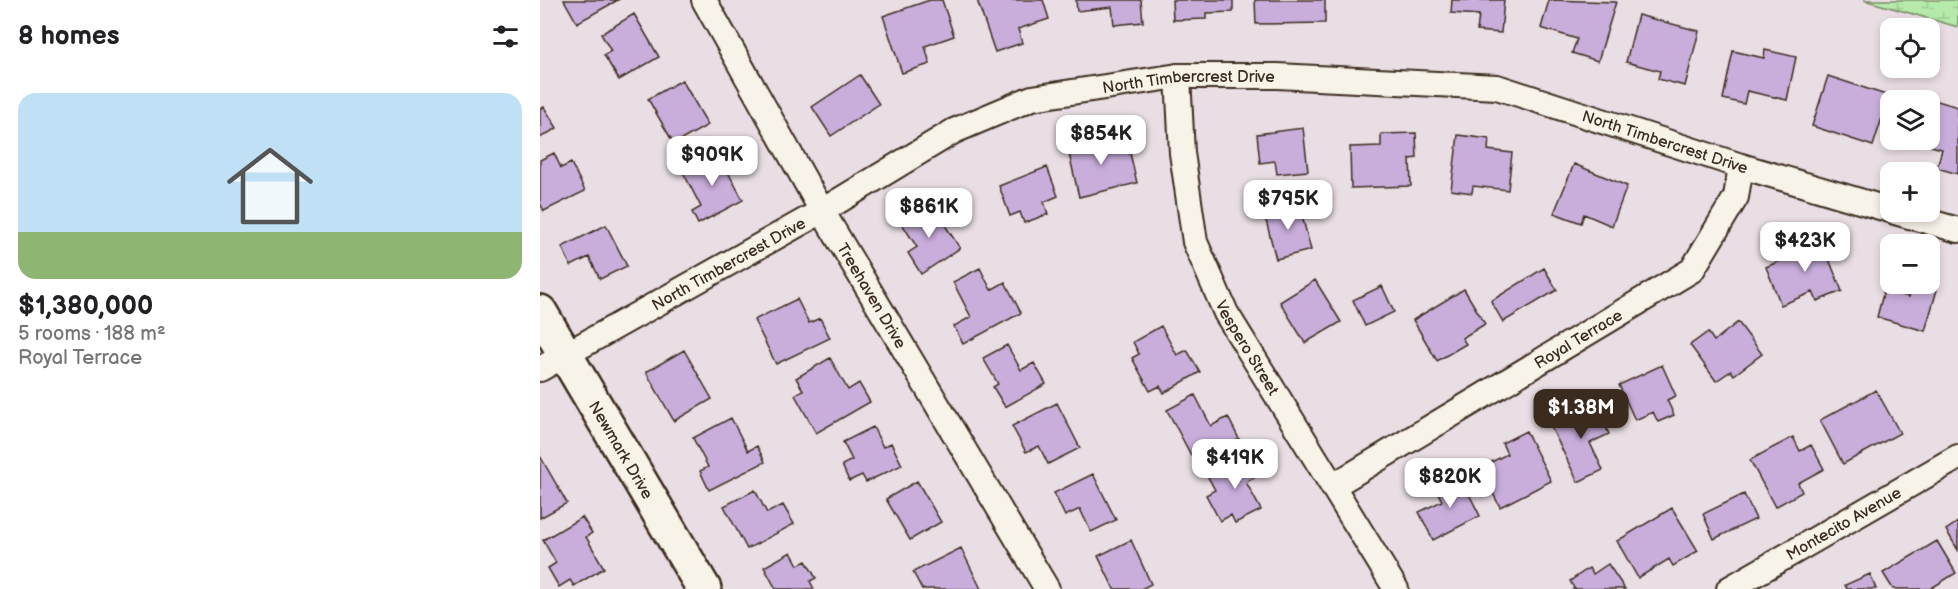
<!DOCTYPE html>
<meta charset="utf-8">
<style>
:root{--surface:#fff;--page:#f6f6f6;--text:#202124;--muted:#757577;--line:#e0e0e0;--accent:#3b2a1e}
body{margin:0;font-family:"Balsamiq Sans",sans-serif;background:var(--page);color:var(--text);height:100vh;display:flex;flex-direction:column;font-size:22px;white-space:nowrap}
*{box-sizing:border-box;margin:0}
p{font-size:20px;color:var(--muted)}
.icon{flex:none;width:33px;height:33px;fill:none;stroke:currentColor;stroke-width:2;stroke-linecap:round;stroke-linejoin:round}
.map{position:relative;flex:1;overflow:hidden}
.side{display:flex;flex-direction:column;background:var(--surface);width:540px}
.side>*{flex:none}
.controls{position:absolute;left:1340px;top:18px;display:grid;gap:12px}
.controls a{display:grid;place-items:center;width:60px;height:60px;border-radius:12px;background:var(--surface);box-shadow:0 3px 9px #0003;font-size:30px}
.price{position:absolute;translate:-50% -51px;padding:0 14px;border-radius:12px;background:#fff;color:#222;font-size:20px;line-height:39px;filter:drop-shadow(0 2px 3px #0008)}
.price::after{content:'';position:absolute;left:50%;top:36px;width:18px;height:14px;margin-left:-9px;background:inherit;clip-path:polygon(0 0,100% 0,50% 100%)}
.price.active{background:var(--accent);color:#fff}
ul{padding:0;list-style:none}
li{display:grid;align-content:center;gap:12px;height:318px;padding:0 18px}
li+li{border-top:2px solid var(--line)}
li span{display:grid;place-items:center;height:186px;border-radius:18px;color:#555}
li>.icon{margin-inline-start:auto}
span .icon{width:108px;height:108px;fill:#fffc;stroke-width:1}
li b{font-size:26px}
h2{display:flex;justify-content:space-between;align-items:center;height:72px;padding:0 18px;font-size:26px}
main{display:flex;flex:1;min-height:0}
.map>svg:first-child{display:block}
.wetland{fill:url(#wetland-marsh);stroke:#788a64;stroke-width:1.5}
.building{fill:#c9aedc;stroke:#3b2a1e;stroke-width:1.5}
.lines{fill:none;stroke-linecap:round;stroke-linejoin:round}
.street-casing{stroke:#3b2a1e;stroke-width:28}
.secondary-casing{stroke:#3b2a1e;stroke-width:38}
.street{stroke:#f7f3e8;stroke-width:24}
.secondary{stroke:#f7f3e8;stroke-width:33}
.labels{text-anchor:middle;stroke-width:4.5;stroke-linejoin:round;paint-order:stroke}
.street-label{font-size:16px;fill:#3b2a1e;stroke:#f7f3e8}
</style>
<main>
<section class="side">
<h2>8 homes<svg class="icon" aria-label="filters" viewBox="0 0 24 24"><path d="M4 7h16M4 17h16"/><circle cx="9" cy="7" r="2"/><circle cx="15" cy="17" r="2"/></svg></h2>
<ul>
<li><span style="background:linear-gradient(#bfe0f5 75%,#8fb573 0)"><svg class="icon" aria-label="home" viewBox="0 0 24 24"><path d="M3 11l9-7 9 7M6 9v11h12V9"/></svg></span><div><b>$1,380,000</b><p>5 rooms · 188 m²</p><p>Royal Terrace</p></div></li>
</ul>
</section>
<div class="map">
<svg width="1418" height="589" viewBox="0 0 1418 589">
<defs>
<pattern id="wetland-marsh" width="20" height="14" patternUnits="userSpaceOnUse" patternTransform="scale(1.5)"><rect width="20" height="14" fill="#b5eaab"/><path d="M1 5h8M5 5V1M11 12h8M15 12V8" fill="none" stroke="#9dc993"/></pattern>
</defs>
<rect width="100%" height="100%" fill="#e9dee4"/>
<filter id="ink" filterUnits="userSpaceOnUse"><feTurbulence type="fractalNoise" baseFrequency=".0167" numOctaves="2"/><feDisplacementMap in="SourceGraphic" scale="12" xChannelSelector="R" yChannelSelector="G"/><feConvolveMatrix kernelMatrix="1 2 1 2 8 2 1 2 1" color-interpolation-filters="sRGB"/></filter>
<g filter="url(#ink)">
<path class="wetland" d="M 1324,0 L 1418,0 L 1418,27 Z"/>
<path class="building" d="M 24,0 L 78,0 L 37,23 Z
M 390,0 L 402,0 L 414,36 L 385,46 L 390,64 L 362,73 L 343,16 Z
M 437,0 L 503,0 L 509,19 L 478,29 L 482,43 L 455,52 Z
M 536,0 L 601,0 L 603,22 L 574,25 L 572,7 L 537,11 Z
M 632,0 L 693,0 L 693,12 L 666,13 L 666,19 L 633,20 Z
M 715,0 L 785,0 L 785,23 L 716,24 Z
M 912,0 L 964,0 L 961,33 L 937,31 L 939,15 L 911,13 Z
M 1009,0 L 1076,2 L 1058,61 L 1032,53 L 1037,39 L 1001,28 Z
M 94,14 L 119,57 L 79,80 L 64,55 L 71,51 L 61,34 Z
M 1098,15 L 1159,31 L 1145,86 L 1118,79 L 1120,71 L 1086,62 Z
M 1225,50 L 1256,57 L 1247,100 L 1207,91 L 1204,104 L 1183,99 L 1193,51 L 1224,58 Z
M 320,75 L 339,104 L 291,136 L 272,107 Z
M 1288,76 L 1349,96 L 1333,146 L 1272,126 Z
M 142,80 L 168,125 L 134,144 L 108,99 Z
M 1374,94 L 1418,107 L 1418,174 L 1397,168 L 1402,149 L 1369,140 L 1389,140 L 1389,100 L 1372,100 Z
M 4,107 L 17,128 L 0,138 L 0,109 Z
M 763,128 L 768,171 L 737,174 L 735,161 L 720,163 L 717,134 Z
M 876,133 L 877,158 L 870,159 L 871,186 L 811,188 L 810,147 L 841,146 L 841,134 Z
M 918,135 L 949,139 L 948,150 L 972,153 L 968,190 L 933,186 L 932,193 L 911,190 Z
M 557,138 L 559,146 L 587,140 L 597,183 L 539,197 L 527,145 Z
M 177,152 L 203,200 L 158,224 L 152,212 L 161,207 L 142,170 Z
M 14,153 L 21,168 L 31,163 L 45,191 L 4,211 L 0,203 L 0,160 Z
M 1034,164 L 1087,186 L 1072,226 L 1044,214 L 1041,223 L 1014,213 Z
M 507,167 L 518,196 L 504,202 L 508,214 L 484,223 L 480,212 L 470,216 L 459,186 Z
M 391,204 L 420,248 L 381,274 L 368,253 L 377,247 L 362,224 Z
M 759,204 L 771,250 L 736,259 L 724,213 Z
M 66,225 L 87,266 L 60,279 L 49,257 L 31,266 L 22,247 Z
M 1279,235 L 1302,291 L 1277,301 L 1273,292 L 1241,305 L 1226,267 L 1254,255 L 1251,246 Z
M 440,268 L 451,290 L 465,282 L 481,313 L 423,344 L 414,326 L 431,317 L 413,282 Z
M 1004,268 L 1017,290 L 963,322 L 951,301 Z
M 775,280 L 801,322 L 765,343 L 740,302 Z
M 1389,280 L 1399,283 L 1385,331 L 1337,317 L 1344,290 L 1369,297 L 1373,284 L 1389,284 Z
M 842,286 L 854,312 L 825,326 L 813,300 Z
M 924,289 L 945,324 L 922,338 L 926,344 L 897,361 L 873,320 Z
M 257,299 L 269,323 L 280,318 L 290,338 L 236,364 L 214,320 Z
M 1198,322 L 1222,354 L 1194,375 L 1191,371 L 1176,381 L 1150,345 L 1168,332 L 1174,341 Z
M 621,326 L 637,355 L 647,350 L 660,372 L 624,393 L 620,386 L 610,391 L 592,358 L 599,354 L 593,342 Z
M 467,345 L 481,370 L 494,363 L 506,384 L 465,407 L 453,387 L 458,384 L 443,358 Z
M 144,350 L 172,399 L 134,421 L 106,372 Z
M 290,358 L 308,390 L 319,383 L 330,402 L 276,433 L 255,395 L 263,390 L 256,378 Z
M 1122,365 L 1136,396 L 1127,400 L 1134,415 L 1118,422 L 1113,412 L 1095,420 L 1079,385 Z
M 1336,390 L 1360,433 L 1303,464 L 1280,420 Z
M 655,395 L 671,426 L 688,417 L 699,439 L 676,451 L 672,444 L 651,455 L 627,410 Z
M 517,403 L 540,448 L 508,464 L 499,446 L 486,452 L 472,426 Z
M 1054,403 L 1069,434 L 1050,443 L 1063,470 L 1038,482 L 1010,425 Z
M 191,418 L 208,451 L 217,446 L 225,462 L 169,490 L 160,471 L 168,467 L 153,438 Z
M 333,427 L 343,447 L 351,443 L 362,465 L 326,482 L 322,475 L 309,481 L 302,465 L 312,460 L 303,442 Z
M 986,431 L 1011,481 L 960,507 L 940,468 L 967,454 L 962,443 Z
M 1253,437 L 1260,451 L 1271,445 L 1284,469 L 1258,483 L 1262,492 L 1235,507 L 1210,460 Z
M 711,454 L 721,474 L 706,482 L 721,510 L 695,523 L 691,515 L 680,521 L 666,495 L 675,490 L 668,477 Z
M 0,456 L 27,503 L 0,518 Z
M 553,474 L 576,520 L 551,532 L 540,509 L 525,516 L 514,493 Z
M 919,474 L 940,516 L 893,540 L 879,512 L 902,501 L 895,487 Z
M 377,481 L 401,522 L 370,540 L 346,499 Z
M 215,490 L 227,513 L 243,505 L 254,524 L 207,549 L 184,506 Z
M 1204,494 L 1216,519 L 1174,539 L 1163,514 Z
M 1132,508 L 1158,551 L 1133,566 L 1129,559 L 1098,578 L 1077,541 Z
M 42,517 L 52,533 L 46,537 L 64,568 L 34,586 L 30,580 L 19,587 L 8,568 L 16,563 L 3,540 Z
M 1418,522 L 1418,550 L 1406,530 Z
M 591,540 L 611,584 L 601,589 L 574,589 L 558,556 Z
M 1397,541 L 1416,573 L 1390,589 L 1353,589 L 1343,573 Z
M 421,548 L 441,589 L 382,589 L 373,572 Z
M 251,552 L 258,565 L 266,561 L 276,578 L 270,581 L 274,589 L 236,589 L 224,567 Z
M 1068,564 L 1085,589 L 1033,589 L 1034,588 L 1030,581 L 1049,568 L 1053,574 Z
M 1330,574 L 1336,589 L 1307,589 L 1305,585 Z"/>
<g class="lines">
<g class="street-casing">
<g id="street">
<path id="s1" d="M 164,0 L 282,211 L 507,589"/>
<path id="s2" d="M 638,76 L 642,153 L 655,242 L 686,313 L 856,589"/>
<path d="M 1355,212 L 1418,230"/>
<path id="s3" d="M 0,369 L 282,211 L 414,131 L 492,98 L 638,76 L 737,76 L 957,87 L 1201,166 L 1350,210"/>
<path id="s4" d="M 793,486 L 1152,270 L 1196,197 L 1201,166"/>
<path id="s5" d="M 1189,589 L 1418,457"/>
</g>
</g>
<g class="secondary-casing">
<g id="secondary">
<path id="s6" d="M 0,312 L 164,589"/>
</g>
</g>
<use href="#street" class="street"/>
<use href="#secondary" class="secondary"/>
</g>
</g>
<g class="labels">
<g class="street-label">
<text dy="6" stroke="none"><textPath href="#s3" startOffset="720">North Timbercrest Drive</textPath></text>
<text dy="6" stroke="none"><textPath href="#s3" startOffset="1206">North Timbercrest Drive</textPath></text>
<text dy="6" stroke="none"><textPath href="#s3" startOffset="216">North Timbercrest Drive</textPath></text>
<text dy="6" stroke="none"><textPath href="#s1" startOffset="340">Treehaven Drive</textPath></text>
<text dy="6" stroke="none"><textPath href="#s4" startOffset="286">Royal Terrace</textPath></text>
<text dy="6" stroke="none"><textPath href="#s2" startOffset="285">Vespero Street</textPath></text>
<text dy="6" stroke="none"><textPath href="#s6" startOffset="160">Newmark Drive</textPath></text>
<text dy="6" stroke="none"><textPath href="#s5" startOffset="132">Montecito Avenue</textPath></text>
</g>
</g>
</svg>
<div class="controls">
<a><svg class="icon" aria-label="locate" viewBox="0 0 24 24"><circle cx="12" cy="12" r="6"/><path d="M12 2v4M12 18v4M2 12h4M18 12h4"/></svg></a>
<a><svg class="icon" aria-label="layers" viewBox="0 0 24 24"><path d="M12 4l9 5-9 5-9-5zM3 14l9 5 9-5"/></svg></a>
<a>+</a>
<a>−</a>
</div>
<b class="price" style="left:561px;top:166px">$854K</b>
<b class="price" style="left:172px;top:187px">$909K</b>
<b class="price" style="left:748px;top:231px">$795K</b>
<b class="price" style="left:389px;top:239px">$861K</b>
<b class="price" style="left:1265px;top:273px">$423K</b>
<b class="price active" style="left:1041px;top:440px">$1.38M</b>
<b class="price" style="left:695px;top:490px">$419K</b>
<b class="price" style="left:910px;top:509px">$820K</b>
</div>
</main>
